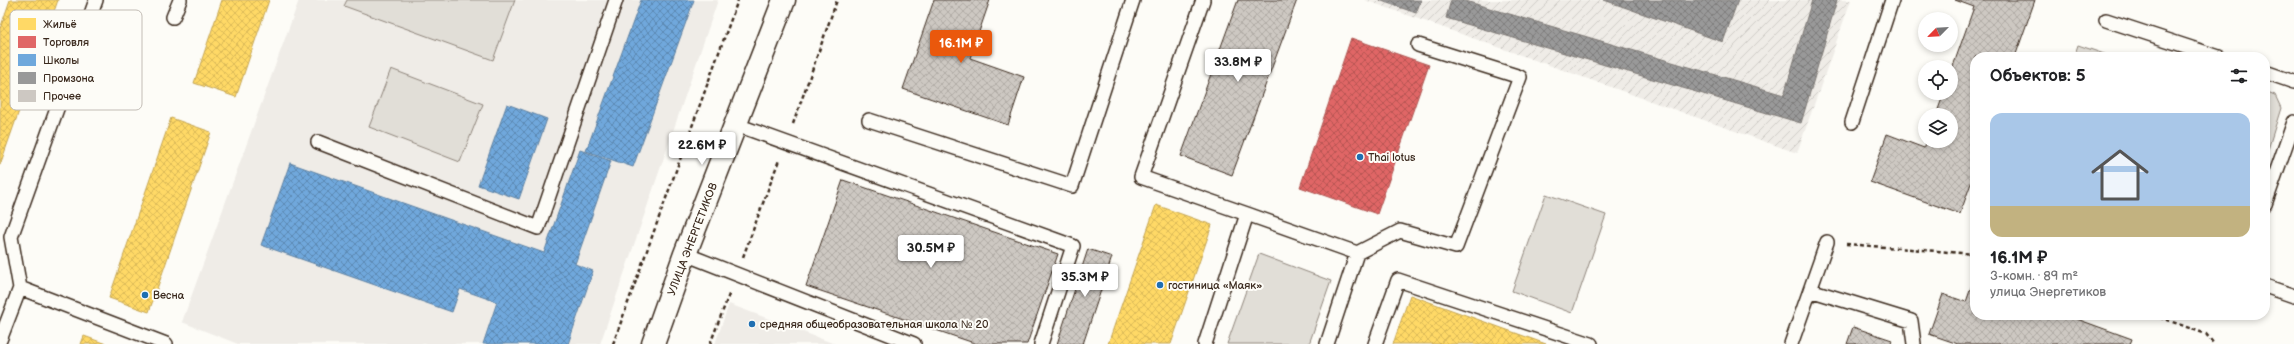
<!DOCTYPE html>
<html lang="ru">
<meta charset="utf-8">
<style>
:root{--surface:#fff;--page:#f6f6f6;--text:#202124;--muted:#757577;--line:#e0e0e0;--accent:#ea580c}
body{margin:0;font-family:"Balsamiq Sans",sans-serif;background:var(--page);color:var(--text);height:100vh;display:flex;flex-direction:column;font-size:15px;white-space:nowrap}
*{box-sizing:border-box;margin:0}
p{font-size:13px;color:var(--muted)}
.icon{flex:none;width:22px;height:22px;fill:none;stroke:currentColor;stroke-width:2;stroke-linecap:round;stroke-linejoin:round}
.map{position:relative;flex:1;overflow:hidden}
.sheet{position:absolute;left:1970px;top:52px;width:300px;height:268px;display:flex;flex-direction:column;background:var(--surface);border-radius:16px;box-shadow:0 2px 6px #0003}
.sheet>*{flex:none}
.needle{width:26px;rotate:246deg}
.buttons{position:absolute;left:1918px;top:12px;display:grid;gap:8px}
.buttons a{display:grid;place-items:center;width:40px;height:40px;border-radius:50%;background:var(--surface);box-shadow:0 2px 6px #0003;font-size:20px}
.price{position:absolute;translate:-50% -34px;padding:0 9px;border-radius:4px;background:#fff;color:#222;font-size:13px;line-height:26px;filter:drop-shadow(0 1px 2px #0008)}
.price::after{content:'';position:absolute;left:50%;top:24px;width:12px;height:9px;margin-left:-6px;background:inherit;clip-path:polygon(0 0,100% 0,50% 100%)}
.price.current{background:var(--accent);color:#fff}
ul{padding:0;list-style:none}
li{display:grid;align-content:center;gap:8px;height:212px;padding:0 20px}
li+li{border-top:1px solid var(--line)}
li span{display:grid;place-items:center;height:124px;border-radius:12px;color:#555}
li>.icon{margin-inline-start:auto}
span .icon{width:72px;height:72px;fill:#fffc;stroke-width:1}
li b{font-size:17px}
h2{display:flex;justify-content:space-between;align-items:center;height:48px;padding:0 20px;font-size:17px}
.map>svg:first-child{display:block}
.built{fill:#efece7}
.industrial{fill:url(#industrial-furrows)}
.green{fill:#e1ded7;stroke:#8e847a}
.homes{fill:url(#homes-cross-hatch);stroke:#c4a450}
.shops{fill:url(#shops-cross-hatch);stroke:#ae5450}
.schools{fill:url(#schools-cross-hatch);stroke:#5f82a3}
.industry{fill:url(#industry-cross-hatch);stroke:#7d7874}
.building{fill:url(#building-cross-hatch);stroke:#3b2a1e}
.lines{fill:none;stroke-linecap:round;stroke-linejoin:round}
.lane-casing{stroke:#3b2a1e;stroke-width:16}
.secondary-casing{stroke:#3b2a1e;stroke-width:25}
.path{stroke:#3b2a1e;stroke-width:2.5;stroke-dasharray:4 3;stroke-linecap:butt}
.lane{stroke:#fdfcf7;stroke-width:13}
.secondary{stroke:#fdfcf7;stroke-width:22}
.poi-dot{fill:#1f6fb2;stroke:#fdfcf7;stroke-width:1.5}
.labels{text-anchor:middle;stroke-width:4;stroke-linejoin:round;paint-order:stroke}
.poi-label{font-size:11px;fill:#3b2a1e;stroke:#fdfcf7;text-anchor:start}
.street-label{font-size:11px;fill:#3b2a1e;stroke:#fdfcf7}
.key{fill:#fdfcf7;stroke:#c3bdb6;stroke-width:1}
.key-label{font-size:11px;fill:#3b2a1e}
</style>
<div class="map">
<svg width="2294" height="344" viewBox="0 0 2294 344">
<defs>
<pattern id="industrial-furrows" width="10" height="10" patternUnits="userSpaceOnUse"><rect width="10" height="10" fill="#efece7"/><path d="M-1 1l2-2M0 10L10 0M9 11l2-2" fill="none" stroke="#cecbc6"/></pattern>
<pattern id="homes-cross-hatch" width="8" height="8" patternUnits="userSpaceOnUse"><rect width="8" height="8" fill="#ffd966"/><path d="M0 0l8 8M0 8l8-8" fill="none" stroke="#dbba58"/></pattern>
<pattern id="shops-cross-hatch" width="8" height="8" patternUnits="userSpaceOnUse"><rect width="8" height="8" fill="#e06666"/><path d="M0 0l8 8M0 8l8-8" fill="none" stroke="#b75453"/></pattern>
<pattern id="schools-cross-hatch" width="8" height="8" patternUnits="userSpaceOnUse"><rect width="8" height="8" fill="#6fa8dc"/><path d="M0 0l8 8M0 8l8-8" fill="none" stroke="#5c89b2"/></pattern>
<pattern id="industry-cross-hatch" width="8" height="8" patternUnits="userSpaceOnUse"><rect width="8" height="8" fill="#999"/><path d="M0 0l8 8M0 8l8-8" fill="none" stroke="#7e7d7c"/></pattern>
<pattern id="building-cross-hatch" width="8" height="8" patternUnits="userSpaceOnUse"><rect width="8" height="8" fill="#cdc8c2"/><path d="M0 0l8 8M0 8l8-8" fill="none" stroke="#b1aca6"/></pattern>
</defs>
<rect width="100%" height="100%" fill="#fdfcf7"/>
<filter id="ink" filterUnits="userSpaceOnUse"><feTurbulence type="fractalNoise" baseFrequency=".025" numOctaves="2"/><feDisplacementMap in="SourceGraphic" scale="8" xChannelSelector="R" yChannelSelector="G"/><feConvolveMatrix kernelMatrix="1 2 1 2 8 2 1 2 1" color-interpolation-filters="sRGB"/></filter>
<g filter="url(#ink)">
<path class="built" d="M 299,0 L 718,0 L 600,344 L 238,344 L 182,322 Z
M 729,304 L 835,344 L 715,344 Z"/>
<path class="industrial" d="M 1365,0 L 1851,0 L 1797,153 Z"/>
<path class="green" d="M 347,0 L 515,0 L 493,60 L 344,6 Z
M 2078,45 L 2113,57 L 2074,57 Z
M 391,69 L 483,104 L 460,162 L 369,127 Z
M 2265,91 L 2275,95 L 2281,108 L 2265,159 Z
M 1546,194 L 1606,215 L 1572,313 L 1512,291 Z
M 1259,254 L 1331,281 L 1309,344 L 1227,344 Z"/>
<path class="homes" d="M 10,0 L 58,0 L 0,165 L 0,29 Z
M 222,0 L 269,0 L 236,97 L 194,83 Z
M 171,118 L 211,132 L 149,312 L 109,298 Z
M 1156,205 L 1212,225 L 1171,344 L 1108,344 Z
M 1410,295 L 1546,344 L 1393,344 Z
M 84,336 L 106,344 L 81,344 Z"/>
<path class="shops" d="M 1351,38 L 1429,65 L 1377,214 L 1300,187 Z"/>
<path class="schools" d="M 641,0 L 694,0 L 633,167 L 586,151 Z
M 507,104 L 547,119 L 519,199 L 478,185 Z
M 580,150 L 611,161 L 575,264 L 593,271 L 568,344 L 483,344 L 497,302 L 460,289 L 452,312 L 261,245 L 290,163 L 544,253 Z"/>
<path class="industry" d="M 1379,0 L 1421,0 L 1416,13 Z
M 1451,0 L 1462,0 L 1784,95 L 1812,0 L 1837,0 L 1801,123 L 1446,18 Z
M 1604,0 L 1738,0 L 1723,42 Z"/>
<path class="building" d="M 934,0 L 990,0 L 970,58 L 1024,77 L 1008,125 L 903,89 Z
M 1238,0 L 1297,0 L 1232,175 L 1181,156 Z
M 1955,0 L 2035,0 L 2015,57 L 1975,57 L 1975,172 L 1960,214 L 1870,182 L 1887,134 L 1924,148 L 1927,141 L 1951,141 L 1951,115 L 1936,115 L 1944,93 L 1951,93 L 1951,72 L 1974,7 Z
M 843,180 L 1058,254 L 1027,344 L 977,344 L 806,286 Z
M 1088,249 L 1112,257 L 1083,344 L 1057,344 Z
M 1973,282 L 1975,283 L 1975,315 L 2066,315 L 2132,339 L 2130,344 L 1958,344 L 1929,334 L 1943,294 L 1966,302 Z
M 1853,327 L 1892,340 L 1891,344 L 1847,344 Z"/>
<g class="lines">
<g class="lane-casing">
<path id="lane" d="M 1203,0 L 1141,177 L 1247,214
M 173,17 L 180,0
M 2106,20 L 2219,57
M 2265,72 L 2294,82
M 869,120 L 1072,186 L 1133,0
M 1852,122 L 1892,0
M 737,125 L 1073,246 L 1041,344
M 318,142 L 538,228 L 616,0
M 2265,204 L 2294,122
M 1357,253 L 1400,231 L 1456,247 L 1520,77 L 1418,45
M 685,254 L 914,344
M 2265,286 L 2294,296
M 20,288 L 166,344
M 1810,290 L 1911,321 L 1914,344
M 0,340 L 20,288 L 11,237 L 96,0
M 1205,344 L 1247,214 L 1357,253 L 1327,344
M 1375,344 L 1398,280 L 1591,344
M 1791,344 L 1827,242"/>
</g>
<g class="secondary-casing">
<path id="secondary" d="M 653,344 L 685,254 L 784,0"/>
</g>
<path class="path" d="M 793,124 L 837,0
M 1846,244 L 1975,254
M 743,257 L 779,160
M 2153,315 L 2206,334 L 2214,344
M 613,344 L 738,0
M 710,344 L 730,292"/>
<use href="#lane" class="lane"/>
<use href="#secondary" class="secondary"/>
</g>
</g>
<g class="poi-dot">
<circle cx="1360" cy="157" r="4"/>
<circle cx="1160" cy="285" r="4"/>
<circle cx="145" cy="295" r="4"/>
<circle cx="752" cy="324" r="4"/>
</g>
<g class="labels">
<g class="poi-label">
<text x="1368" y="161">Thai lotus</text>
<text x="1168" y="289">гостиница «Маяк»</text>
<text x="153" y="299">Весна</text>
<text x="760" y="328">средняя общеобразовательная школа № 20</text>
</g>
<g class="street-label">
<text transform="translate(692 239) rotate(-69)" y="4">УЛИЦА ЭНЕРГЕТИКОВ</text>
</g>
</g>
<rect x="10" y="10" width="132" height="100" rx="6" class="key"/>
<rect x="18" y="18" width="18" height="12" fill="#ffd966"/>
<rect x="18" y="36" width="18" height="12" fill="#e06666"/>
<rect x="18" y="54" width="18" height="12" fill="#6fa8dc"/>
<rect x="18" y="72" width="18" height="12" fill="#999"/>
<rect x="18" y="90" width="18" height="12" fill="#cdc8c2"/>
<g class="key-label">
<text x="43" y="28">Жильё</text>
<text x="43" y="46">Торговля</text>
<text x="43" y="64">Школы</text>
<text x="43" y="82">Промзона</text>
<text x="43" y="100">Прочее</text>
</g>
</svg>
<div class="buttons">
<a><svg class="needle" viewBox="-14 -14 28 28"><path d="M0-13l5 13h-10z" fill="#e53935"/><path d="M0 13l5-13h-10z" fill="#757577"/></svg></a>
<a><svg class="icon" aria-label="locate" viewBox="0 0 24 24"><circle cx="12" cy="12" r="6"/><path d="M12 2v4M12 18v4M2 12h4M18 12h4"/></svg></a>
<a><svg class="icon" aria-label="layers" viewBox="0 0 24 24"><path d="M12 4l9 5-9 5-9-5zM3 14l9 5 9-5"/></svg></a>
</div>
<b class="price current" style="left:961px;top:64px">16.1M ₽</b>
<b class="price" style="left:1238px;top:83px">33.8M ₽</b>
<b class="price" style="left:702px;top:166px">22.6M ₽</b>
<b class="price" style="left:931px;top:269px">30.5M ₽</b>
<b class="price" style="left:1085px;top:298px">35.3M ₽</b>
<section class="sheet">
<h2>Объектов: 5<svg class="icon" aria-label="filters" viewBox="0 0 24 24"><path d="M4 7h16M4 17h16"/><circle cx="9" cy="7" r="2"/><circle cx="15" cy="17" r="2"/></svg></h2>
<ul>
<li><span style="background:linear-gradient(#a9c7e8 75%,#c2b280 0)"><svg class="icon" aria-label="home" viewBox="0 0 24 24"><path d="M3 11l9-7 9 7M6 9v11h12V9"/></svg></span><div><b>16.1M ₽</b><p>3-комн. · 89 m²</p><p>улица Энергетиков</p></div></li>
</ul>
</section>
</div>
